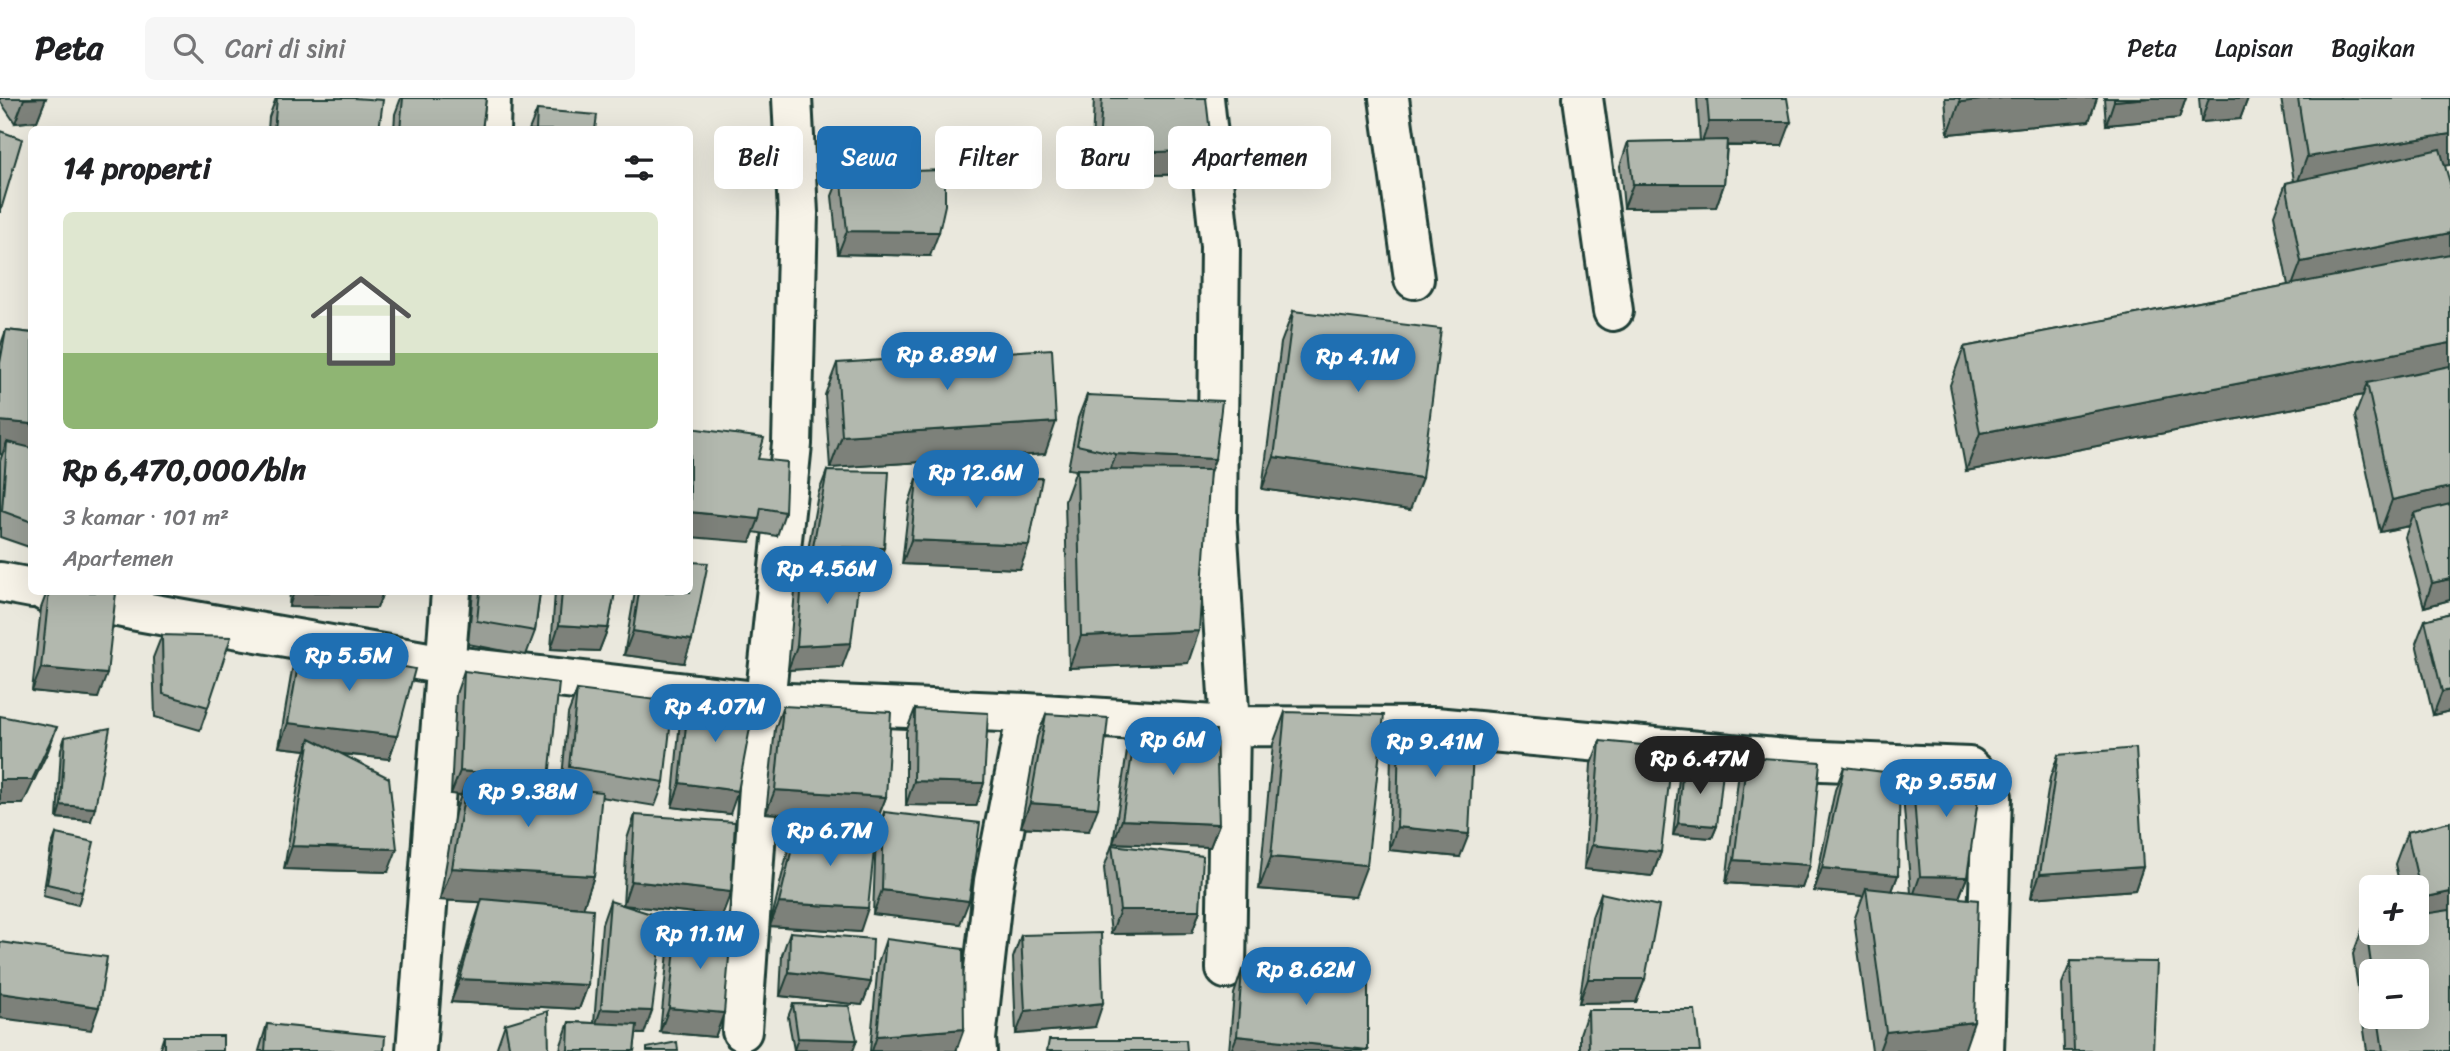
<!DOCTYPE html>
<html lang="id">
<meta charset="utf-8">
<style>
:root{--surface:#fff;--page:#f6f6f6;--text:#202124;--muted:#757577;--line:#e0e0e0;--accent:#1f6fb2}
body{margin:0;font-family:Sriracha,sans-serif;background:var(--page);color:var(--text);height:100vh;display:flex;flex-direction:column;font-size:26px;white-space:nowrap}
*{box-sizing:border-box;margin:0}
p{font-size:23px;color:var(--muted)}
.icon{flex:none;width:38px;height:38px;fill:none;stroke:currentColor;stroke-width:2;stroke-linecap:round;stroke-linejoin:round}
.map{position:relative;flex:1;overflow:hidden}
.drawer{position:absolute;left:28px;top:28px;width:665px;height:469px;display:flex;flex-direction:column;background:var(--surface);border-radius:10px;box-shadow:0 7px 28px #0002}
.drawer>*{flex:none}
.top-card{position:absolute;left:714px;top:28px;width:665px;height:63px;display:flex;gap:14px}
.controls{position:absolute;left:2359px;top:777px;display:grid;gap:14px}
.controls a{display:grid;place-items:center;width:70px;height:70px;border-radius:10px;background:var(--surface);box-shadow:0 7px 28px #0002;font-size:35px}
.price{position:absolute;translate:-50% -60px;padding:0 16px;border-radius:24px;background:var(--accent);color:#fff;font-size:23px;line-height:46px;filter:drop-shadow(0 2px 4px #0008)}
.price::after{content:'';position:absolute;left:50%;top:42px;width:21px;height:16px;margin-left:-10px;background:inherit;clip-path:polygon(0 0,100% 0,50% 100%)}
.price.active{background:#222;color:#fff}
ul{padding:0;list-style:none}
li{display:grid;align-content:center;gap:14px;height:371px;padding:0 35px}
li span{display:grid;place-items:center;height:217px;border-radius:10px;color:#555}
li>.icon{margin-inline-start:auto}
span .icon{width:126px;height:126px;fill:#fffc;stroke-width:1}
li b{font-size:30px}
h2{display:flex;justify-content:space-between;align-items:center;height:84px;padding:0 35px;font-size:30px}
.pill{padding:0 24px;border-radius:10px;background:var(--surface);box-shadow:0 7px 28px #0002;font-size:24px;line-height:63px}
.pill.active{background:var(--accent);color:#fff}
header{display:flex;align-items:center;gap:42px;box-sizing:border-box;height:98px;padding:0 35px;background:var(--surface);border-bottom:2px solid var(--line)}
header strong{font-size:33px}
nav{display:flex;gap:38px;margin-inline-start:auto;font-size:24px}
.search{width:490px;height:63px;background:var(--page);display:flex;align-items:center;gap:18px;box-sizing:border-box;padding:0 24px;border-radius:10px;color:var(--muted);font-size:26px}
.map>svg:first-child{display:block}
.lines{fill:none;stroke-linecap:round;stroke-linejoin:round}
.minor-casing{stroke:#1f3d34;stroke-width:44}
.minor{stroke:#f7f3e8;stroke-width:38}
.wall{fill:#999e96;stroke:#1f3d34;stroke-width:2;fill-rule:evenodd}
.shaded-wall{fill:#7d817a;stroke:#1f3d34;stroke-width:2}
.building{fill:#b2b8ae;stroke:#1f3d34;stroke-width:2}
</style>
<header>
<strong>Peta</strong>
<div class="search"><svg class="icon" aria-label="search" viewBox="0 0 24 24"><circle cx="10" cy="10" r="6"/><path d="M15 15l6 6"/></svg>Cari di sini</div>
<nav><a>Peta</a><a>Lapisan</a><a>Bagikan</a></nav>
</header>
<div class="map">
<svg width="2450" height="953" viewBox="0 0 2450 953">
<rect width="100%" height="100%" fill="#eae8dd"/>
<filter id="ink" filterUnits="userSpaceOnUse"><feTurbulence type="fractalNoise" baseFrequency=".0143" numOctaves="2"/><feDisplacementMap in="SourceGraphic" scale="14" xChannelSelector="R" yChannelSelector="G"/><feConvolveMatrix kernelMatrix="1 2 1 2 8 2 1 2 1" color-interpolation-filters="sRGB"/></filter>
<g filter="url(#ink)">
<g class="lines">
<g class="minor-casing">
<path id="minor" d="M 1204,0 L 1220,148 L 1217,423 L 1230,628 L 1226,871
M 1389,0 L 1414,181
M 1583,0 L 1613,213
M 490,32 L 491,0
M 0,484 L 32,490
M 46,494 L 132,512 L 445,567 L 765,604 L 1027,615 L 1230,628 L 1435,629 L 1798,662 L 1969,669 L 1987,686 L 1992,699 L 1984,953
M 742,933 L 765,604 L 792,346 L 798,115 L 792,0
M 416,953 L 451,494
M 977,953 L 976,941 L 994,783 L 1027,615"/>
</g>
<use href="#minor" class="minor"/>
</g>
<path class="wall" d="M 0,0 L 46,0 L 37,23 L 15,25 L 0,3 Z
M 276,0 L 353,0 L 379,32 L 268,32 L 269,19 Z
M 401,0 L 486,0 L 482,32 L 394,32 L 395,16 Z
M 1094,0 L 1206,0 L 1203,76 L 1149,77 L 1091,73 Z
M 1697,0 L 1787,0 L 1782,48 L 1727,48 L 1724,86 L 1716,109 L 1624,110 L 1620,68 L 1628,44 L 1700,43 Z
M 1945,0 L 2097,0 L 2089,23 L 1948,36 Z
M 2104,0 L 2186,0 L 2179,20 L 2106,27 Z
M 2199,0 L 2248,0 L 2240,21 L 2201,24 Z
M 2281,0 L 2450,0 L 2445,67 L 2450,502 L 2424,509 L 2405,439 L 2409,428 L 2380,434 L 2355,318 L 2363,297 L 1966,373 L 1950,287 L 1964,249 L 2288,187 L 2274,117 L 2286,85 L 2294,83 Z
M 537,12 L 595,32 L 529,32 Z
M 841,75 L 930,158 L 838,156 L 832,98 Z
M 1293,213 L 1410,412 L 1262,391 L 1281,245 Z
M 6,232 L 32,235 L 32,450 L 0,439 L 0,363 L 2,357 L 0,356 L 0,249 Z
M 837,265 L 1045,356 L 830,370 L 825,297 Z
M 1087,297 L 1215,361 L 1210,373 L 1188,565 L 1069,570 L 1065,403 L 1076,372 L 1068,371 L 1078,320 Z
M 758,361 L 785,414 L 777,438 L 754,434 L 750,444 Z
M 827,373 L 876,473 L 860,473 L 842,569 L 788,572 L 795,493 L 803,469 L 805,469 L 818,396 Z
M 917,381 L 1020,471 L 902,466 L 909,405 Z
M 47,494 L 116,494 L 98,600 L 32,593 L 41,510 Z
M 290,494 L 383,494 L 377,510 L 289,509 Z
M 473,494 L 540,494 L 535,533 L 526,557 L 468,546 Z
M 555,494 L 615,494 L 608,530 L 599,553 L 551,551 Z
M 635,494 L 690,494 L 684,565 L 624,557 Z
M 2450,515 L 2450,613 L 2433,617 L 2416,545 L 2425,522 Z
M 162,537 L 208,609 L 200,632 L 155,619 L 153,560 Z
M 301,549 L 397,638 L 389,661 L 340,656 L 388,774 L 284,771 L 302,664 L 306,652 L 279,649 L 292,572 Z
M 464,573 L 546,689 L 561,690 L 568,616 L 577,592 L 664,684 L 655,708 L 601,699 L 594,778 L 583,810 L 588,887 L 579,911 L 451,904 L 474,825 L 481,804 L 440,802 L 455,715 L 461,697 L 451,696 L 456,596 Z
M 689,599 L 730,716 L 672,709 L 680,622 Z
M 783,608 L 886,699 L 877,722 L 766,715 L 775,631 Z
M 915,611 L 984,685 L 976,708 L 906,707 L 906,634 Z
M 1285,614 L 1355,799 L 1259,791 L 1273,646 Z
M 1046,616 L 1089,733 L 1021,729 L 1037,639 Z
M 1136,630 L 1219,726 L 1210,749 L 1113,745 L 1127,653 Z
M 1399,630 L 1460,759 L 1389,752 L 1391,654 Z
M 65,639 L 91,723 L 57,720 L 61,651 Z
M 1600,643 L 1661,754 L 1652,778 L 1584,771 L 1591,666 Z
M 2058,657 L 2143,769 L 2135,792 L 2031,800 L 2050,680 Z
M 1747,659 L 1810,767 L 1802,790 L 1726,785 L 1738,682 Z
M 1683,667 L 1717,728 L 1712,740 L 1673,737 L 1679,680 Z
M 1844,669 L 1898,777 L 1892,793 L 1911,795 L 1903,698 L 1912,674 L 1967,779 L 1959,800 L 1964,953 L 1872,953 L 1854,822 L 1863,798 L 1814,793 L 1835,692 Z
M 884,714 L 960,826 L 873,816 L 876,737 Z
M 635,717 L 722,818 L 623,807 L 627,741 Z
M 2450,724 L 2450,953 L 2367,953 L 2353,856 L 2365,824 L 2417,835 L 2417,789 L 2400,789 L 2395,766 L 2407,734 ZM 2371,873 L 2417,873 L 2417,919 L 2371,919 Z
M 797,729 L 860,834 L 770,828 L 788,752 Z
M 56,736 L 82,794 L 78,807 L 43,798 L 51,749 Z
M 1112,747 L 1200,812 L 1192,835 L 1111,836 L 1104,770 Z
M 1601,795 L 1645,881 L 1636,904 L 1579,905 L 1592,819 Z
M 610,803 L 644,936 L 636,936 L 634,953 L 560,953 L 561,947 L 569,924 L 594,925 L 602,826 Z
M 677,830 L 724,915 L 715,939 L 660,934 L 668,854 Z
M 790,834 L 871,884 L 862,907 L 780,898 L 782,857 Z
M 1021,837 L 1095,929 L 1016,936 L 1013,860 Z
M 886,841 L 956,953 L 870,953 L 878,865 Z
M 2071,863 L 2153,953 L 2064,953 L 2062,886 Z
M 1242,872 L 1368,952 L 1367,953 L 1229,953 L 1234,896 Z
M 793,906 L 849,908 L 794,952 L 788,919 Z
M 1588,912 L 1700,953 L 1580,953 L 1580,936 Z
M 267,926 L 384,953 L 259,953 Z
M 505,926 L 549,953 L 498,953 L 497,949 Z
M 164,938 L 223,953 L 159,953 Z"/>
<path class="shaded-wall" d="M 46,0 L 37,23 L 15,25 L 24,1 Z
M 2002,0 L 2097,0 L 2089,23 L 1948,36 L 1960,4 Z
M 2149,0 L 2186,0 L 2179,20 L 2106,27 L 2114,3 Z
M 2209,0 L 2248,0 L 2240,21 L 2201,24 Z
M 1709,24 L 1791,24 L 1782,48 L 1701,47 Z
M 2450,36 L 2450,67 L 2295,91 L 2307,59 Z
M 1099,49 L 1212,52 L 1203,76 L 1149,77 L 1091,73 Z
M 1633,86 L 1724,86 L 1716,109 L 1624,110 Z
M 847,133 L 939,134 L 930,158 L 838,156 Z
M 2450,135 L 2450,165 L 2289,196 L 2301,164 Z
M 2450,245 L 2450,280 L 2367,285 L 2363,297 L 1966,373 L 1980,335 Z
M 0,323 L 32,326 L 32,359 L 7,344 L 2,357 L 0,356 Z
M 1056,324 L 1045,356 L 830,370 L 842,338 Z
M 1116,356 L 1215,361 L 1206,385 L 1108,379 Z
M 1274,359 L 1422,380 L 1410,412 L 1262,391 Z
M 2450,389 L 2450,419 L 2414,415 L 2409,428 L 2380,434 L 2392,402 Z
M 690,414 L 759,421 L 750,444 L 690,439 Z
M 911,442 L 1029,447 L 1020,471 L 902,466 Z
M 813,449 L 884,450 L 876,473 L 804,473 Z
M 2450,481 L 2450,502 L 2424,509 L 2432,485 Z
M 294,494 L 383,494 L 377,510 L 289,509 Z
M 559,527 L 608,530 L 599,553 L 551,551 Z
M 633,533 L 692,542 L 684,565 L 624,557 Z
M 1199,533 L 1188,565 L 1069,570 L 1081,538 Z
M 851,545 L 842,569 L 788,572 L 797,548 Z
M 41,570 L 107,576 L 98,600 L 32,593 Z
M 2450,592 L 2450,613 L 2433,617 L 2442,594 Z
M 288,625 L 397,638 L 389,661 L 308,652 L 310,640 L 306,652 L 279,649 Z
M 57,629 L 48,653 L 23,706 L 0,706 L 0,682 Z
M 460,673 L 549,680 L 541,704 L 467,682 L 461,697 L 451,696 Z
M 914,683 L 984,685 L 976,708 L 906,707 Z
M 680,685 L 738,693 L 730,716 L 672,709 Z
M 775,692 L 886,699 L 877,722 L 766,715 Z
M 1030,705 L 1098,710 L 1089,733 L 1021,729 Z
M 61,707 L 95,710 L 91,723 L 57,720 Z
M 1122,722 L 1219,726 L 1210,749 L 1113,745 Z
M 1678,725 L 1717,728 L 1712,740 L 1673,737 Z
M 1397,729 L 1469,736 L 1460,759 L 1389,752 Z
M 1592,747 L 1661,754 L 1652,778 L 1584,771 Z
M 292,748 L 397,751 L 388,774 L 284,771 Z
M 1271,759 L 1367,767 L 1355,799 L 1259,791 Z
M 1734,762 L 1810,767 L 1802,790 L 1726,785 Z
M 2143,769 L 2135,792 L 2031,800 L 2040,776 Z
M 452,770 L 594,778 L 583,810 L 440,802 Z
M 1822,770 L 1898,777 L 1889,801 L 1866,790 L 1863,798 L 1814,793 Z
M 1920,778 L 1967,779 L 1958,802 L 1912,801 Z
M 631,783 L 731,794 L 722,818 L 623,807 Z
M 882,792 L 969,803 L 960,826 L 873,816 Z
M 2450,794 L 2450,823 L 2417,831 L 2417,813 L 2422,800 Z
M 779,805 L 868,810 L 860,834 L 770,828 Z
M 1120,812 L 1200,812 L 1192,835 L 1111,836 Z
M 789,874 L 871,884 L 862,907 L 780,898 Z
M 460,881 L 588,887 L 579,911 L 451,904 Z
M 1588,881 L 1645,881 L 1636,904 L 1579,905 Z
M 0,895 L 99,909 L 91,932 L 0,920 Z
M 1103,905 L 1095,929 L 1016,936 L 1025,913 Z
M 669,910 L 724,915 L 715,939 L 660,934 Z
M 601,911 L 652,913 L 644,936 L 593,934 Z
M 1974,924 L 1964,953 L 1879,953 L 1886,934 Z
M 964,931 L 956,953 L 872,953 L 877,938 Z
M 1237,938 L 1368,952 L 1367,953 L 1231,953 Z
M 798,940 L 857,942 L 853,953 L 794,952 Z"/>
<path class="building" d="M 277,0 L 353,0 L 383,2 L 379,32 L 274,32 Z
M 403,0 L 486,0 L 482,32 L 400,32 Z
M 1102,0 L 1206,0 L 1212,52 L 1158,54 L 1099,49 Z
M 1707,0 L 1787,0 L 1791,24 L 1709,24 Z
M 1959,0 L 2002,0 L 1960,4 Z
M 2114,0 L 2149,0 L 2114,3 Z
M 2298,0 L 2450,0 L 2450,36 L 2307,59 Z
M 537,12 L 597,17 L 595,32 L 536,32 Z
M 0,33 L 22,41 L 0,115 Z
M 1727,42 L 1724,86 L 1633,86 L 1628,44 Z
M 2440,51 L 2450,85 L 2450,135 L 2301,164 L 2286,85 Z
M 945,72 L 945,107 L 939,134 L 847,133 L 841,75 Z
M 2450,156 L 2450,245 L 1980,335 L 1964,249 Z
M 1293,213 L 1441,231 L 1422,380 L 1274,359 Z
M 6,232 L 32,235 L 32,326 L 0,323 L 0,265 Z
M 1052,251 L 1056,324 L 842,338 L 837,265 Z
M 2450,268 L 2450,389 L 2392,402 L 2367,285 Z
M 1087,297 L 1222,303 L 1215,361 L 1116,356 L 1077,347 Z
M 690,330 L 764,340 L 758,361 L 787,364 L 785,414 L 761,410 L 759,421 L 690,414 Z
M 7,344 L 32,350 L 32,424 L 2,413 Z
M 1077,371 L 1210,372 L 1199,533 L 1081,538 Z
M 827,373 L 889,374 L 884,450 L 813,449 Z
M 1042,380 L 1029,447 L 911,442 L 917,381 Z
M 2450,406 L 2450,481 L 2432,485 L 2414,415 Z
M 690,464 L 708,465 L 692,542 L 633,533 L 639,494 L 690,494 Z
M 803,469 L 860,472 L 851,545 L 797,548 Z
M 49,494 L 116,494 L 107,576 L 41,570 Z
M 480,494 L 540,494 L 535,533 L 477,523 Z
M 562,494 L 615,494 L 608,530 L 559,527 Z
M 2450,515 L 2450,592 L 2442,594 L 2425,522 Z
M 162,537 L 231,539 L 208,609 L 163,596 Z
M 301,549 L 415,571 L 397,638 L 288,625 Z
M 464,573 L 559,585 L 549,680 L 460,673 Z
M 577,592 L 673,604 L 664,684 L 569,669 Z
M 689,599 L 754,609 L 738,693 L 680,685 Z
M 783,608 L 891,614 L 886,699 L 775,692 Z
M 915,611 L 988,615 L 984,685 L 914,683 Z
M 1285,614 L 1384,617 L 1367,767 L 1271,759 Z
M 1046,616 L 1108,620 L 1098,710 L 1030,705 Z
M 0,618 L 57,629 L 32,682 L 0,682 Z
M 110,630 L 95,710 L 61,707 L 65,639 Z
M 1136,630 L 1216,632 L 1219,726 L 1122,722 Z
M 1399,630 L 1474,631 L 1469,736 L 1397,729 Z
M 310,640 L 389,680 L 397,751 L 292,748 Z
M 1600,643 L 1673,650 L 1661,754 L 1592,747 Z
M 2136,650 L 2143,769 L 2040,776 L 2058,657 Z
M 1747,659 L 1820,664 L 1810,767 L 1734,762 Z
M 1983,666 L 1967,779 L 1920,778 L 1912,674 Z
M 1683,667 L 1723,673 L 1717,728 L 1678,725 Z
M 1844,669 L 1900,676 L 1898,777 L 1822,770 Z
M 467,682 L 602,694 L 594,778 L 452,770 Z
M 884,714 L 980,725 L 969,803 L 882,792 Z
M 635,717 L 735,724 L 731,794 L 631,783 Z
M 2450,724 L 2450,794 L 2422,800 L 2407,734 Z
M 797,729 L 876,733 L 868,810 L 779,805 Z
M 56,736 L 94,744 L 82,794 L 47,786 Z
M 1112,747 L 1203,758 L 1200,812 L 1120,812 Z
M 1866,790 L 1978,802 L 1974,924 L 1886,934 Z
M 1601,795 L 1659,808 L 1645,881 L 1588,881 Z
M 482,801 L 593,811 L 588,887 L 460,881 Z
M 610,803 L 664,820 L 652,913 L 601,911 Z
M 2450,812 L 2450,953 L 2383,953 L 2378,919 L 2417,919 L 2417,873 L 2372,873 L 2365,824 L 2371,823 L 2371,835 L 2417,835 L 2417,817 Z
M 677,830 L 731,837 L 724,915 L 669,910 Z
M 790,834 L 873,841 L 871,884 L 789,874 Z
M 1101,835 L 1103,905 L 1025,913 L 1021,837 Z
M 886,841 L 963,851 L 964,931 L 877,938 Z
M 0,844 L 107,859 L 99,909 L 0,895 Z
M 2071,863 L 2157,864 L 2153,953 L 2074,953 Z
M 1242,872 L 1368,872 L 1368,952 L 1237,938 Z
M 793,906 L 849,908 L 857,942 L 798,940 Z
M 1588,912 L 1695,912 L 1700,953 L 1589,953 Z
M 548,913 L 549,953 L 510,953 L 505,926 Z
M 569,924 L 637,927 L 634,953 L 568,953 Z
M 267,926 L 385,938 L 384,953 L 265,953 Z
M 164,938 L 223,938 L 223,953 L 164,953 Z
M 1049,942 L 1186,942 L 1187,953 L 1047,953 Z
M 677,944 L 678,953 L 647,953 L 647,950 Z"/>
</g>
</svg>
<div class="controls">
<a>+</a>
<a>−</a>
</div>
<b class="price" style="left:947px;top:294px">Rp 8.89M</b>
<b class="price" style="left:1358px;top:296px">Rp 4.1M</b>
<b class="price" style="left:976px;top:412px">Rp 12.6M</b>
<b class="price" style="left:827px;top:508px">Rp 4.56M</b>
<b class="price" style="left:349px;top:595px">Rp 5.5M</b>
<b class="price" style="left:715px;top:646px">Rp 4.07M</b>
<b class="price" style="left:1173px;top:679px">Rp 6M</b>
<b class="price" style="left:1435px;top:681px">Rp 9.41M</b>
<b class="price active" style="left:1700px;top:698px">Rp 6.47M</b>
<b class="price" style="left:1946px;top:721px">Rp 9.55M</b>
<b class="price" style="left:528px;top:731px">Rp 9.38M</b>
<b class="price" style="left:830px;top:770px">Rp 6.7M</b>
<b class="price" style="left:700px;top:873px">Rp 11.1M</b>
<b class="price" style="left:1306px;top:909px">Rp 8.62M</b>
<div class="top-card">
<a class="pill">Beli</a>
<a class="pill active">Sewa</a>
<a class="pill">Filter</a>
<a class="pill">Baru</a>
<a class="pill">Apartemen</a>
</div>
<section class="drawer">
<h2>14 properti<svg class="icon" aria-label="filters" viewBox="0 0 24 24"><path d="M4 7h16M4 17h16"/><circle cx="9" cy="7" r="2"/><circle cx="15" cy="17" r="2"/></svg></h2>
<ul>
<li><span style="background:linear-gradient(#dfe7d0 65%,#8fb573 0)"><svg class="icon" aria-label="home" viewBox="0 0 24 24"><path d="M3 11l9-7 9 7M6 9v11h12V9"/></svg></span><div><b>Rp 6,470,000/bln</b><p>3 kamar · 101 m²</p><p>Apartemen</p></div></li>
</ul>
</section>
</div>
